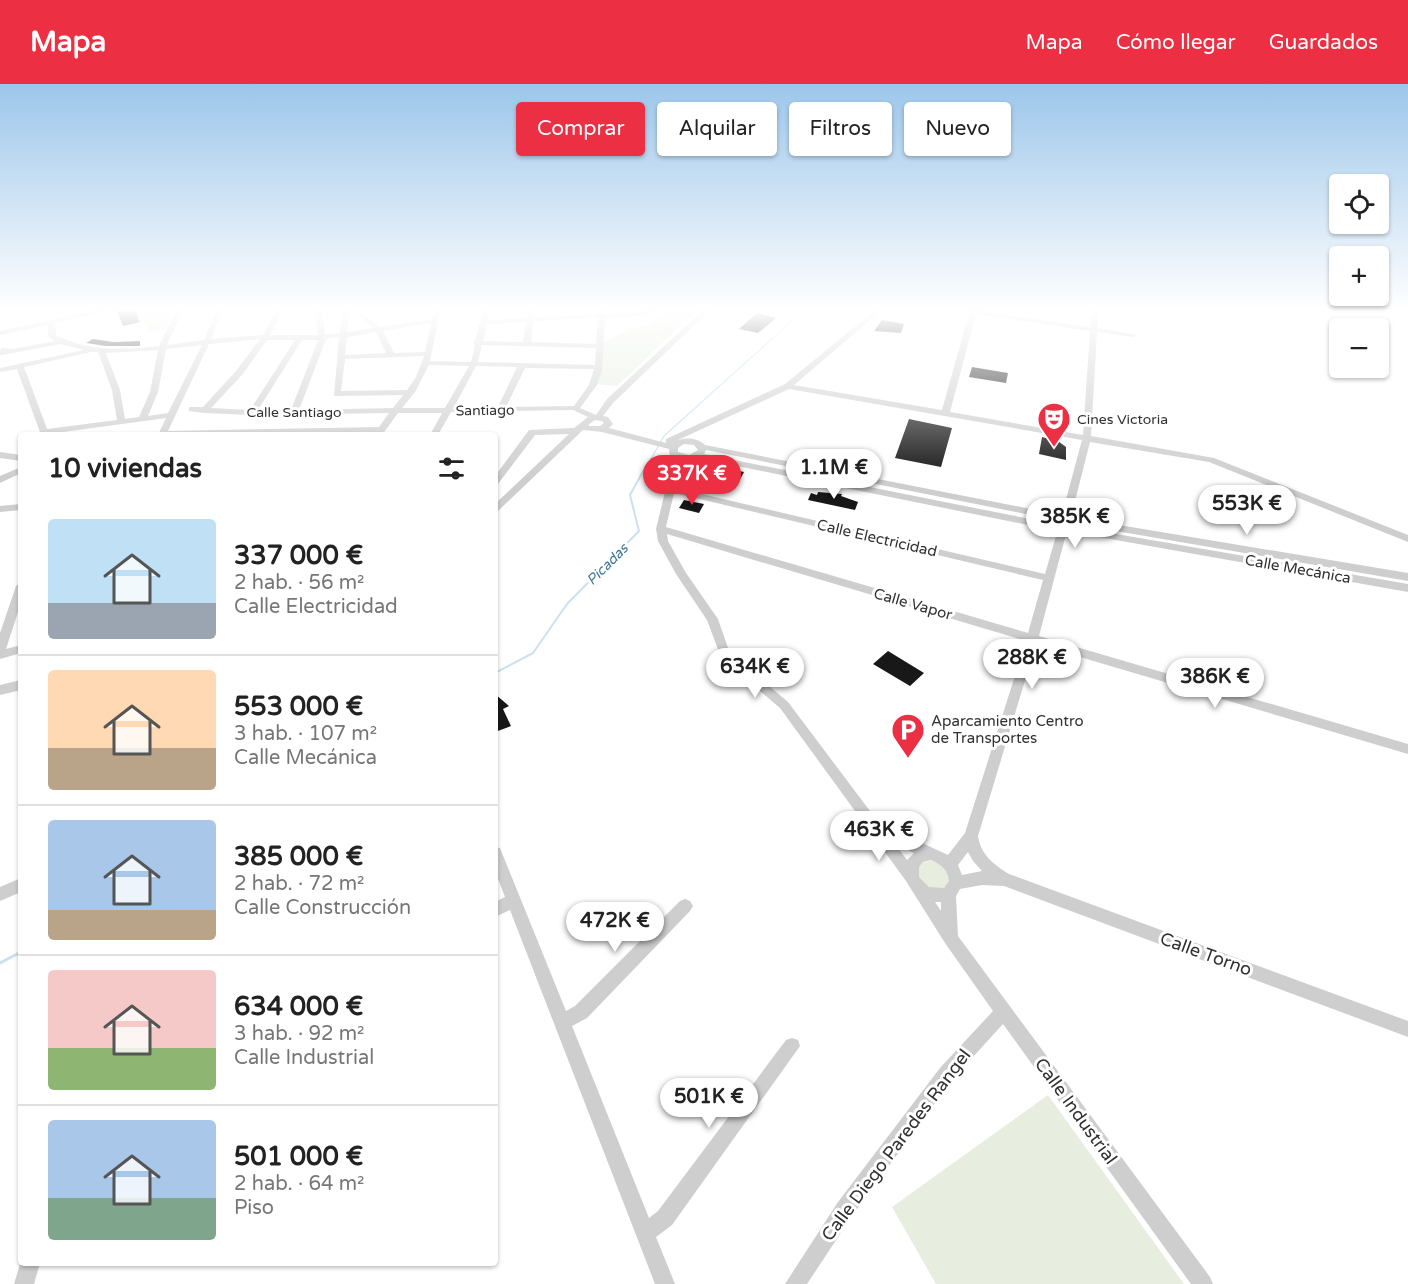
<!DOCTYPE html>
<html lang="es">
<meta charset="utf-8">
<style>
:root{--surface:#fff;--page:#f6f6f6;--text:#222;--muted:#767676;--line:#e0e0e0;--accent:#ec2f42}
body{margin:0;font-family:"Varela Round",sans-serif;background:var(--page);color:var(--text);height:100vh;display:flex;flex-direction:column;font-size:22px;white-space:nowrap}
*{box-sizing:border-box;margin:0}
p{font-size:20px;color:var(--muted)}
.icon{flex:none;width:33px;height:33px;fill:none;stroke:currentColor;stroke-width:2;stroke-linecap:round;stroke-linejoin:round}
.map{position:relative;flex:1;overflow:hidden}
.side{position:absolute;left:18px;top:348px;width:480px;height:834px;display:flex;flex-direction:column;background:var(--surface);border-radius:6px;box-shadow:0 2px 4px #0004}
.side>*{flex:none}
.banner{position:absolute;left:516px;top:18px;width:570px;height:54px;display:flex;gap:12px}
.fabs{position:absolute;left:1329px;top:90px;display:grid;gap:12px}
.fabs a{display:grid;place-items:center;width:60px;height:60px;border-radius:6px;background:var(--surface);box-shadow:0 2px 4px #0004;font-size:30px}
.price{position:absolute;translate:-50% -51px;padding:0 14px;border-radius:21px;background:#fff;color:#222;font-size:20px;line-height:39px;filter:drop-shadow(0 2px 3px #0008)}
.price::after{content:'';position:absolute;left:50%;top:36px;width:18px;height:14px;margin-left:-9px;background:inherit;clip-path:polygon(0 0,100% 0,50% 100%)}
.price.selected{background:var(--accent);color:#fff}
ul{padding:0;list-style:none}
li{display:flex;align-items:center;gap:18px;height:150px;padding:0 30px}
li+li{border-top:2px solid var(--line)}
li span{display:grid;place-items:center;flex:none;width:168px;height:120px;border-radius:6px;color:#555}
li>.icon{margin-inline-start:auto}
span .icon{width:72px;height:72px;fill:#fffc;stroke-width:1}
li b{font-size:26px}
h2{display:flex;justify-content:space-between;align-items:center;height:72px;padding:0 30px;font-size:26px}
.chip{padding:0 21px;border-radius:6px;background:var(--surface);box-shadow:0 2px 4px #0004;font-size:21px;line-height:54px}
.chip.selected{background:var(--accent);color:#fff}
header{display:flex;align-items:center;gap:36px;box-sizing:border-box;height:84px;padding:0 30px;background:var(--accent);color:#fff}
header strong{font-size:28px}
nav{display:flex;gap:33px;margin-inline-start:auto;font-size:21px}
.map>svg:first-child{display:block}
.green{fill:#e7eedf}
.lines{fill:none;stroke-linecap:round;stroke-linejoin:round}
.stream-far2{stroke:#cbe1ee;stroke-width:1.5}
.stream-far1{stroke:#cbe1ee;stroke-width:2}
.stream{stroke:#cbe1ee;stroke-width:3}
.building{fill:#181818}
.minor{fill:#cecece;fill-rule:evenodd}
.labels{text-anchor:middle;stroke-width:6;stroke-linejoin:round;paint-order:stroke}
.far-street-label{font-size:14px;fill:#313131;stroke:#fff}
.far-poi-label{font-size:14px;fill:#313131;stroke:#fff;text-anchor:start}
.far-water-label{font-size:14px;font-style:italic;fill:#3b7697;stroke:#fff}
.street-label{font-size:15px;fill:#313131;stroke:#fff}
.poi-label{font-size:15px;fill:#313131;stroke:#fff;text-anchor:start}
.near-street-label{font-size:18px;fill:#313131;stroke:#fff}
</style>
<header>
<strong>Mapa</strong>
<nav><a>Mapa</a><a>Cómo llegar</a><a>Guardados</a></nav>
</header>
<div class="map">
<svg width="1408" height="1200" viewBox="0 0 1408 1200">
<rect width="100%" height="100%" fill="#fff"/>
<path class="green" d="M 136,227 L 176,227 L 171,232 L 166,245 L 149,249 L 145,238 L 141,239 Z
M 676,228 L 695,228 L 617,302 L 596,300 L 601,290 L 603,259 L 628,245 L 649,241 L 654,234 Z
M 933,776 L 945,782 L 950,798 L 942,806 L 928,805 L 918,795 L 918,783 L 921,779 Z
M 1048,1011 L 1184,1200 L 936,1200 L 892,1123 Z"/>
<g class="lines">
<path class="stream-far2" d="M 646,384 L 664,352 L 803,227"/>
<path class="stream-far1" d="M 495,589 L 533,569 L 567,520 L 639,447 L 630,411 L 646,382"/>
<path class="stream" d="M 0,879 L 21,868"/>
</g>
<path class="building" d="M 117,227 L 136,227 L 140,238 L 123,242 Z
M 757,229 L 776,234 L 758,249 L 739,245 Z
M 882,236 L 904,240 L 901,249 L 874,247 Z
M 93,255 L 114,258 L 140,257 L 140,262 L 106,262 L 86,259 Z
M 972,283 L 1008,289 L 1006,299 L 969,293 Z
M 909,335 L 952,344 L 941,383 L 895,374 Z
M 1042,353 L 1058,357 L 1066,363 L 1066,376 L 1039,370 Z
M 716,382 L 731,385 L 744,388 L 738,399 L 702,392 L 709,384 Z
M 818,408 L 842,410 L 841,412 L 858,418 L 855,426 L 808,416 L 811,409 L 817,411 Z
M 684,416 L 704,420 L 699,429 L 679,424 Z
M 888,567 L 924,589 L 910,602 L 873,580 Z
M 495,610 L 509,622 L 503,625 L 511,642 L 495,648 Z"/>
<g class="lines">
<path class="minor" d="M 94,227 L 106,227 L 55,239 L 56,251 C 88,268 123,266 159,262 L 176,227 L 182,227 L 167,261 L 204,256 L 216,227 L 222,227 L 211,255 L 263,251 L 276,227 L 282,228 L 270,251 L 318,251 L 316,227 L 322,227 L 325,251 L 340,249 L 343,227 L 349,227 L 347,248 L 373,244 L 357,230 L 356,229 L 359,227 L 380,243 L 432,235 L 434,227 L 440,227 L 430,277 L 471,278 L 475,261 L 473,259 L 475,257 L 483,227 L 489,227 L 488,236 L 527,234 L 528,227 L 534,227 L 534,233 L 598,230 L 599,227 L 605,227 L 605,229 L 655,227 L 656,229 L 653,231 L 605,234 L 602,287 L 597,301 L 580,324 L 596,331 L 607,315 L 702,227 L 709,227 L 613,319 L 603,332 L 608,333 L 613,340 L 609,344 L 666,359 L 666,355 L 785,300 L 874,227 L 881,227 L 794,301 L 942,326 L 969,229 L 964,227 L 980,227 L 1090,243 L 1092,227 L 1098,227 L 1098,244 L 1137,251 L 1133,253 L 1097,248 L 1091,352 L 1214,374 L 1408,451 L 1408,458 L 1209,378 L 1090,358 L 1074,421 L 1083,435 L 1408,489 L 1408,497 L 1087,442 L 1087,445 L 1408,500 L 1408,508 L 1082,450 L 1065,454 L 1039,552 L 1408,660 L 1408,670 L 1036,560 L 978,752 C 981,771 993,780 1009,790 L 1408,937 L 1408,953 L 1004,802 L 982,801 L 960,805 L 956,812 L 958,852 L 1210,1193 L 1213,1200 L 1191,1200 L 1003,940 L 952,996 L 852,1132 L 807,1200 L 785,1200 L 838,1118 L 940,984 L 993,927 L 945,859 L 906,797 L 780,624 L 728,580 L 719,568 L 707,536 L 676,490 L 658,457 L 656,445 L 671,383 L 669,365 L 602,348 L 583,346 L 498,427 L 495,428 L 495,420 L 569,350 L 535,351 L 498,400 L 495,401 L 495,392 L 529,346 L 574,344 L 588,333 L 573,326 L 451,328 L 438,351 L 430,351 L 442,329 L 398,329 L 382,351 L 374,351 L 375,349 L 158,351 L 166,334 L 41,351 L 17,285 L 0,288 L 0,284 L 84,266 L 61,260 L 2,271 L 0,271 L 0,267 L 2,264 L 13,265 L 55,257 L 48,252 L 48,241 L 0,251 L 0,247 ZM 976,230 L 1090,247 L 1083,351 L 950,328 ZM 598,234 L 596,260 L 531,258 L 533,237 ZM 526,238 L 523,258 L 483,257 L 487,240 ZM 431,239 L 425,268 L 394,269 L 383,247 ZM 376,248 L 386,269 L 345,271 L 347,253 ZM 339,253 L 334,312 L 403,311 L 393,324 L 299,326 L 326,255 ZM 260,255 L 236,287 L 203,323 L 189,323 L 189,327 L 204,329 L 252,331 L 389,329 L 379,343 L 168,347 L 209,260 ZM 267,256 L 295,256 L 250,326 L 211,324 L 242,291 ZM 302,256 L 318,256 L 291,326 L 258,326 ZM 202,261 L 168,329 L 148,332 L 158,308 L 166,265 ZM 482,261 L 596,264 L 595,281 L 478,278 ZM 158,266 L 150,308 L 139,333 L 125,335 L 120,306 L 106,269 ZM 91,268 L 98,268 L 112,306 L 117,336 L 47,345 L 24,283 ZM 424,272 L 416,293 L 407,306 L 341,307 L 345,275 ZM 429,281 L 469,282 L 445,324 L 402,324 L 415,308 ZM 476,282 L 517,283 L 498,323 L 454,323 ZM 525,284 L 594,285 L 589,301 L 574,322 L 506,323 ZM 789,305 L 1082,356 L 1065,419 L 1046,428 L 705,361 C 698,354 688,353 678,356 ZM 595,336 L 602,337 L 604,339 L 600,342 L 589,342 L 589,340 ZM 684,360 L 694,361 L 698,366 L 689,371 L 678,368 L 678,364 ZM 706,366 L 1041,433 L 1040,437 L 704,370 ZM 698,374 L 1043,444 L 1056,452 L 1045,490 L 676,404 L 681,383 L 679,375 L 689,376 ZM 674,409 L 1043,496 L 1028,549 L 666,443 ZM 1053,432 L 1068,433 L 1078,443 L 1073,447 L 1061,447 L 1049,438 ZM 667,450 L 1026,557 L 965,749 L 948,771 L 879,739 L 788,618 L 736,574 L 728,564 L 718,535 L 686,489 L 668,457 ZM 895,760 L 914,769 L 907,776 ZM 968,768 L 973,777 L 982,787 L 962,791 L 958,781 ZM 931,776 C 941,780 948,786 949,797 L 944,804 L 929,803 L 919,793 L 919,783 L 923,778 ZM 935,818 L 941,818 L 941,827 Z
M 0,368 L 21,371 L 21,377 L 0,374 Z
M 21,383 L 21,389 L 0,399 L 0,392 Z
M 21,420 L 21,426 L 0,428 L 0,422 Z
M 21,498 L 21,519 L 6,565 L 21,561 L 21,569 L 0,575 L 0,549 L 16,502 Z
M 21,596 L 21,606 L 0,611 L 0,601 Z
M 495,763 L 500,764 L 502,769 L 566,927 L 575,922 L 680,817 L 685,815 L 690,817 L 693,822 L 690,827 L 587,934 L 572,942 L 649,1134 L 658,1127 L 786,956 L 792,954 L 798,956 L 800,962 L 672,1141 L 656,1153 L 675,1200 L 655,1200 L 510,826 L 495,833 L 495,818 L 505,813 L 495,787 Z
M 21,794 L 21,808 L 0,817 L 0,803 Z
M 21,1177 L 21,1179 L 40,1179 L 34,1200 L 14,1200 Z"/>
</g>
<linearGradient id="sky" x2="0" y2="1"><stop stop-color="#9cc6ea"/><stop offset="0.57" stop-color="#fff"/><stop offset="1" stop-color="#fff" stop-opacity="0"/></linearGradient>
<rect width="1408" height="395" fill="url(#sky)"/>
<defs>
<g id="theatre-pin" transform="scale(1.725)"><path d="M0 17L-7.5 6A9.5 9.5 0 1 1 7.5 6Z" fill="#ec2f42" stroke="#fff"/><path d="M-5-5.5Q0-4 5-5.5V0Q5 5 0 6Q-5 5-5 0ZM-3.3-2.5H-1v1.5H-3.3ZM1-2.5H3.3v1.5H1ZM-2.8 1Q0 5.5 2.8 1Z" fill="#fff"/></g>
<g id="parking-pin" transform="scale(1.725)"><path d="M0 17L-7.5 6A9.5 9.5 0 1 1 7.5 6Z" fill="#ec2f42" stroke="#fff"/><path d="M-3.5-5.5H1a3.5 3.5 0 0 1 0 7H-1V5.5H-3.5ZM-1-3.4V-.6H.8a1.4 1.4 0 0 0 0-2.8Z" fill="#fff"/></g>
</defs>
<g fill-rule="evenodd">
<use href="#theatre-pin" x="1054" y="335"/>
<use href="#parking-pin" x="908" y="646"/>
</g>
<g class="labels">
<g class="far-street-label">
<text transform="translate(485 326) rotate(-1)" y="5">Santiago</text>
<text x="294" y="333">Calle Santiago</text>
</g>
<g class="far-poi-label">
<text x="1077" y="340">Cines Victoria</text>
</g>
<g class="far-water-label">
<text transform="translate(607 480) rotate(-45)" y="5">Picadas</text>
</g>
<g class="street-label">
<text transform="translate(877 454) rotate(13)" y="5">Calle Electricidad</text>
<text transform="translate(1298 485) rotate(10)" y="5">Calle Mecánica</text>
<text transform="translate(913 520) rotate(16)" y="5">Calle Vapor</text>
</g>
<g class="poi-label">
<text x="931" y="642">Aparcamiento Centro<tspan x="931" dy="17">de Transportes</tspan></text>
</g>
<g class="near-street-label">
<text transform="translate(1206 870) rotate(20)" y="6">Calle Torno</text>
<text transform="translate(1076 1027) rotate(54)" y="6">Calle Industrial</text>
<text transform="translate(896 1061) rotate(-53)" y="6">Calle Diego Paredes Rangel</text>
</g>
</g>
</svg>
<div class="fabs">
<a><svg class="icon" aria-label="locate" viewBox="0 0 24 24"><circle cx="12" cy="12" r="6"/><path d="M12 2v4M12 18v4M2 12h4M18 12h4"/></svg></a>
<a>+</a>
<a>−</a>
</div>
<b class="price" style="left:834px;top:416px">1.1M €</b>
<b class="price selected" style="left:692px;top:422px">337K €</b>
<b class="price" style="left:1247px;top:452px">553K €</b>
<b class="price" style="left:1075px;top:465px">385K €</b>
<b class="price" style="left:1032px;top:606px">288K €</b>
<b class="price" style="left:755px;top:615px">634K €</b>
<b class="price" style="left:1215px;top:625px">386K €</b>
<b class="price" style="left:879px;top:778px">463K €</b>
<b class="price" style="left:615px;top:869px">472K €</b>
<b class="price" style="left:709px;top:1045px">501K €</b>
<div class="banner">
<a class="chip selected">Comprar</a>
<a class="chip">Alquilar</a>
<a class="chip">Filtros</a>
<a class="chip">Nuevo</a>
</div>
<section class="side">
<h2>10 viviendas<svg class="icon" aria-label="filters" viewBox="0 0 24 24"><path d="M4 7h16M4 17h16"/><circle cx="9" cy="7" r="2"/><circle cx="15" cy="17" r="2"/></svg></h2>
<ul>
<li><span style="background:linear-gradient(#bfe0f5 70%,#9aa5b1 0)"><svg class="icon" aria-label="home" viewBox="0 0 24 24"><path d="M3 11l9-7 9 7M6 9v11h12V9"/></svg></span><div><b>337 000 €</b><p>2 hab. · 56 m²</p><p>Calle Electricidad</p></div></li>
<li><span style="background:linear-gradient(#ffd9b3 65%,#b9a48a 0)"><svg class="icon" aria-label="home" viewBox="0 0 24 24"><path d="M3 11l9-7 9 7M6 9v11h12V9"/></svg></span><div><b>553 000 €</b><p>3 hab. · 107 m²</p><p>Calle Mecánica</p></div></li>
<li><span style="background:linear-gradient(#a9c7e8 75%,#b9a48a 0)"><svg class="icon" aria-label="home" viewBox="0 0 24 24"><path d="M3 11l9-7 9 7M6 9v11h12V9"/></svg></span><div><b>385 000 €</b><p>2 hab. · 72 m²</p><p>Calle Construcción</p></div></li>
<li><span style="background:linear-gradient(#f6c9c9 65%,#8fb573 0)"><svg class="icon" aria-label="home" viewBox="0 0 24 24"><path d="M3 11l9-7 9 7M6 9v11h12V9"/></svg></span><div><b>634 000 €</b><p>3 hab. · 92 m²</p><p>Calle Industrial</p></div></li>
<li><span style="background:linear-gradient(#a9c7e8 65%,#7fa58c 0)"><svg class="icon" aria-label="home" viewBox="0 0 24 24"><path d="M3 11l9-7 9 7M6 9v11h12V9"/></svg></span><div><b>501 000 €</b><p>2 hab. · 64 m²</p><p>Piso</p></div></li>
</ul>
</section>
</div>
